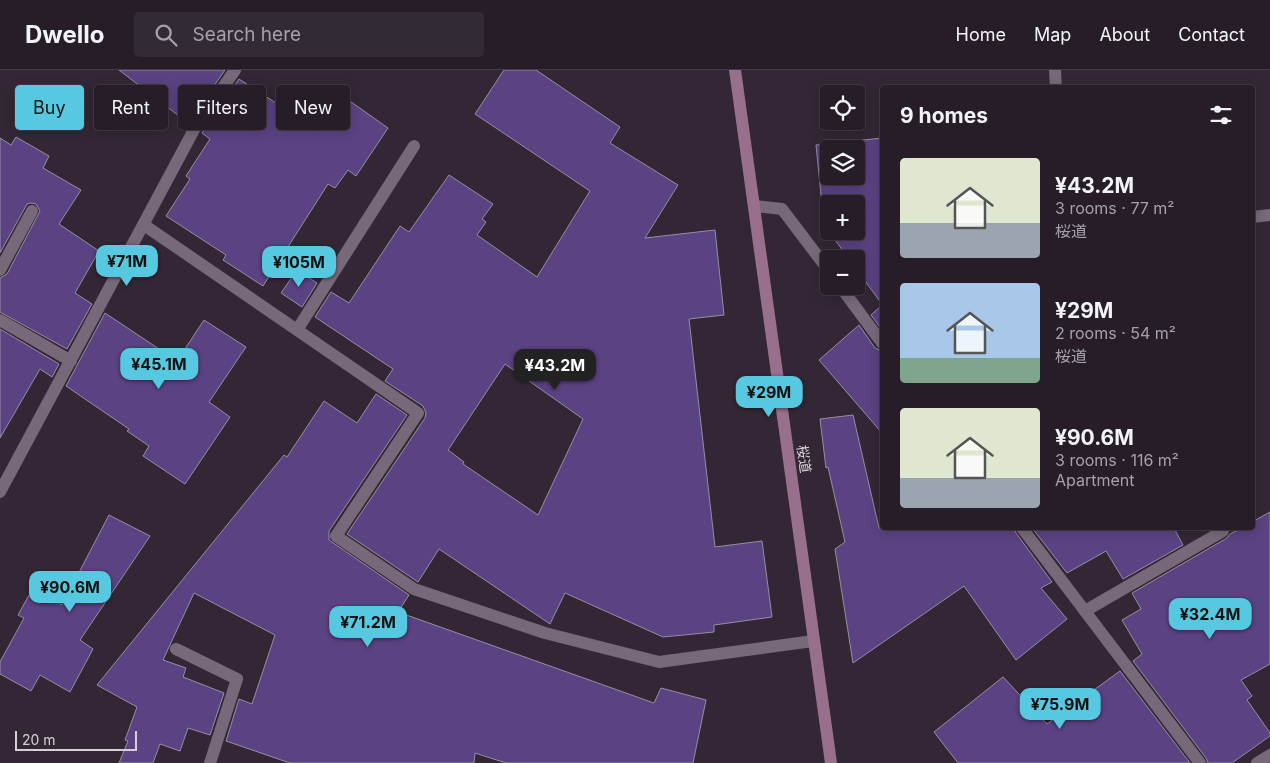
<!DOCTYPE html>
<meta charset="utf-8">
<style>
:root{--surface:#261d28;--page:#322a34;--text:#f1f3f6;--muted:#a4a2a8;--line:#423b45;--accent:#56c9e0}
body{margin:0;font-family:Inter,"Noto Sans JP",sans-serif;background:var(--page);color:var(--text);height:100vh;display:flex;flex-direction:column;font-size:19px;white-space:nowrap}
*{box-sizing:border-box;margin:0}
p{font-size:16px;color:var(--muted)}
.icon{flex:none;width:28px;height:28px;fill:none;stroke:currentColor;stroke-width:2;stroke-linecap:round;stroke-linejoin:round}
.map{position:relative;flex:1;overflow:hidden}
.sheet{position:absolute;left:880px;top:15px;width:375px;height:445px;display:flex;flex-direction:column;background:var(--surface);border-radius:5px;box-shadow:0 2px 12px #0003,0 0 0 1px var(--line)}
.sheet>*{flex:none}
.banner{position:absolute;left:15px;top:15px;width:475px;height:45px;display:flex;gap:10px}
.controls{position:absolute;left:820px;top:15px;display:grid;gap:10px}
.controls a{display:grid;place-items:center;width:45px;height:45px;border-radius:5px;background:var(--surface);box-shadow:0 2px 12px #0003,0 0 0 1px var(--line);font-size:25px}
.scale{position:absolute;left:15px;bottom:12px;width:122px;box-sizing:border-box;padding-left:5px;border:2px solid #d7cfd8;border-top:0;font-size:14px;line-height:18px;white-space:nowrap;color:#d7cfd8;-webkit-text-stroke:4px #332735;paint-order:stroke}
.price{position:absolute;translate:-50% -42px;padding:0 11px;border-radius:10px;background:var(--accent);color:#111;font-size:16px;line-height:32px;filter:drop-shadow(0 1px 2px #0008)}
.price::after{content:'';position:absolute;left:50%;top:30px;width:15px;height:11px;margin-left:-8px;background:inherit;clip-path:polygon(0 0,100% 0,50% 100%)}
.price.active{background:#222;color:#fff}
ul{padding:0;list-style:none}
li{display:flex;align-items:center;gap:15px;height:125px;padding:0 20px}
li span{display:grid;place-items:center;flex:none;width:140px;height:100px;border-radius:5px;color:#555}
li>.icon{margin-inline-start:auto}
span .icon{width:60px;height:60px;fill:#fffc;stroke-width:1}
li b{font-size:21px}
h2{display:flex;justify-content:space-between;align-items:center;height:60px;padding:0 20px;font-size:21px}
.chip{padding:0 18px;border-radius:5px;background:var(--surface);box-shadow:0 2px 12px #0003,0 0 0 1px var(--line);font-size:18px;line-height:45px}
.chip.active{background:var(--accent);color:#111}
header{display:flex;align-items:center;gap:30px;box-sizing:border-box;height:70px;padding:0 25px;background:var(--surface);border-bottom:1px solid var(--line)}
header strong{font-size:24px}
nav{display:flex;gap:28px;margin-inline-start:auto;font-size:18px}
.search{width:350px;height:45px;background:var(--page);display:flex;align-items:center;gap:12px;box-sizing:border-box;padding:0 18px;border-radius:5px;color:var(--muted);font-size:19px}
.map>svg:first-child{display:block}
.building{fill:#5b4282;stroke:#958fa3;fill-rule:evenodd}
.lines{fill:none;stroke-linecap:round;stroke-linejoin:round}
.lane{stroke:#776979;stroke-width:12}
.street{stroke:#776979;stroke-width:12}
.secondary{stroke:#986f8d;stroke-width:12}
.labels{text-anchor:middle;stroke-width:4;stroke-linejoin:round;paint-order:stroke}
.street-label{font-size:14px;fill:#d7cfd8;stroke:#332735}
</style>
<header>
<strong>Dwello</strong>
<div class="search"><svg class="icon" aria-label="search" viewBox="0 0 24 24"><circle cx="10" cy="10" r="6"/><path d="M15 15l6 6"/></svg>Search here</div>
<nav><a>Home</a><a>Map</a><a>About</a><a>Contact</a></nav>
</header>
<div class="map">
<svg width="1270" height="693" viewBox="0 0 1270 693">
<rect width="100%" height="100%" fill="#332735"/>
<path class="building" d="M 119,0 L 225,0 L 188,53 Z
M 504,0 L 536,0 L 620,57 L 610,73 L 678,115 L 645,168 L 715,160 L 724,245 L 689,249 L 715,477 L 762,471 L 772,547 L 714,555 L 714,562 L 663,567 L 565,523 L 550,554 L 439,479 L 418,512 L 347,464 L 425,348 L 426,343 L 423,336 L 385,311 L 393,299 L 315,247 L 331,222 L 349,233 L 400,156 L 409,162 L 449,105 L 493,134 L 482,149 L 486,152 L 477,165 L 537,207 L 590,121 L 475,44 ZM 505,294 L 583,349 L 538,445 L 463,394 L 464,392 L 448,380 Z
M 239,9 L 319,61 L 337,33 L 339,34 L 344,27 L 388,58 L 356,106 L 348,100 L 335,118 L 328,114 L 263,216 L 223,190 L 226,185 L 166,146 L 190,109 L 186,106 L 210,69 L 202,63 Z
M 16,67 L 49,86 L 43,98 L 81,120 L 59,154 L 99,181 L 75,223 L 92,234 L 67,279 L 0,242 L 0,208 L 7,204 L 40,141 L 36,134 L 31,133 L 27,134 L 0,183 L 0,68 L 11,75 Z
M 882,68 L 882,234 L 856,199 L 856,189 L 849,189 L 824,155 L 816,75 ZM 829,79 L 856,79 L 856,106 L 829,106 ZM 829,134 L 856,134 L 856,161 L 829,161 Z
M 297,200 L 317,213 L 302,237 L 281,223 Z
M 882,235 L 882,260 L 871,245 Z
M 105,243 L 177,291 L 204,250 L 246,277 L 209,332 L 230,347 L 185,414 L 143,386 L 149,376 L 127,361 L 129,359 L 66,316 Z
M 859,255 L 875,278 L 882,281 L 882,363 L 819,290 Z
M 0,259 L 59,294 L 52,307 L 40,299 L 0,368 Z
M 376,324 L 407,345 L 329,461 L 329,470 L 409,525 L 398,542 L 654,633 L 661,618 L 706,630 L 693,693 L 506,693 L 475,683 L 474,693 L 290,693 L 226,671 L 239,629 L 252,634 L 275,565 L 194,523 L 163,590 L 186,598 L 183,607 L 224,623 L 210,665 L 188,658 L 180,681 L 160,674 L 153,693 L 119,693 L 128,671 L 125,670 L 137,637 L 97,615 L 284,385 L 287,387 L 324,331 L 357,353 Z
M 853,345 L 879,458 L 1014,458 L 1016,463 L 1052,512 L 1041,518 L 1067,549 L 1016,590 L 964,516 L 853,593 L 835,479 L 845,472 L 828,397 L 826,398 L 820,349 Z
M 1270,442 L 1270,594 L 1241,610 L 1252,626 L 1247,630 L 1270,663 L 1270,666 L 1232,693 L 1208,693 L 1206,688 L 1133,591 L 1142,584 L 1122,550 L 1141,539 L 1132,523 L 1227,468 L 1230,464 L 1242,458 L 1252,458 L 1252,452 Z
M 109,445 L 150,466 L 80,570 L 93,579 L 70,622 L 40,605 L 31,621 L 0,604 L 0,592 L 24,548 L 18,545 L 33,518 L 62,535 Z
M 1032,458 L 1174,458 L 1183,475 L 1123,509 L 1106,481 L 1067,503 Z
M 1120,601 L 1190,693 L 958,693 L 934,662 L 1003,607 L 1047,654 Z"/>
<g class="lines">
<path class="lane" d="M 1085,541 L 1223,461
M 176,579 L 237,609 L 210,693
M 1257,693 L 1270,685"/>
<path class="street" d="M 1055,0 L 1056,18
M 755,136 L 782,139 L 829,201
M 1252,147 L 1270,145
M 144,155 L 418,343 L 336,466 L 414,519 L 545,563 L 659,592 L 813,571
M 0,200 L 32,141
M 840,216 L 882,273
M 0,250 L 71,291
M 297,260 L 414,76
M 0,422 L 196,56 L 235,0
M 1022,458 L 1200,693"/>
<path class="secondary" d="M 735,0 L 831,693"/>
</g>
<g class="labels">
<g class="street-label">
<text transform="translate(804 389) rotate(82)" y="5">桜道</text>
</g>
</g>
</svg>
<div class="controls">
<a><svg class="icon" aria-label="locate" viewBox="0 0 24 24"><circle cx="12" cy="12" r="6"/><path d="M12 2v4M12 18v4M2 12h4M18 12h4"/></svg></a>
<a><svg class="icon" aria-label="layers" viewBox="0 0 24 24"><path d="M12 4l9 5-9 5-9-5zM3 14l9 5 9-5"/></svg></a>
<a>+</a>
<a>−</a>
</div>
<div class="scale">20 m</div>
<b class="price" style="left:127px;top:217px">¥71M</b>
<b class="price" style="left:299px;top:218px">¥105M</b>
<b class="price" style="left:159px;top:320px">¥45.1M</b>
<b class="price active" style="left:555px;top:321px">¥43.2M</b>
<b class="price" style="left:769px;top:348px">¥29M</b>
<b class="price" style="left:70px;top:543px">¥90.6M</b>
<b class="price" style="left:1210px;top:570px">¥32.4M</b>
<b class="price" style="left:368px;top:578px">¥71.2M</b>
<b class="price" style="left:1060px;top:660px">¥75.9M</b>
<div class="banner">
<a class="chip active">Buy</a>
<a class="chip">Rent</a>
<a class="chip">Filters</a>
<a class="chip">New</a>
</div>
<section class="sheet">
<h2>9 homes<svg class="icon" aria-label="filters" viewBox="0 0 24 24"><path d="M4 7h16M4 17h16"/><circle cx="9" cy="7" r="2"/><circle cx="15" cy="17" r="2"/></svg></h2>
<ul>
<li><span style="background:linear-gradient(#dfe7d0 65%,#9aa5b1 0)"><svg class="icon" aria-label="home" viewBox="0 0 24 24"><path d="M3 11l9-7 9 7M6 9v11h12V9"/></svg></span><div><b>¥43.2M</b><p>3 rooms · 77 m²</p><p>桜道</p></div></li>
<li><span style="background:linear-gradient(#a9c7e8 75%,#7fa58c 0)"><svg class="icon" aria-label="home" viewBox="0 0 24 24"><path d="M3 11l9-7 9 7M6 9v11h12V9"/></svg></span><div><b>¥29M</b><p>2 rooms · 54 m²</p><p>桜道</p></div></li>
<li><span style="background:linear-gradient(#dfe7d0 70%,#9aa5b1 0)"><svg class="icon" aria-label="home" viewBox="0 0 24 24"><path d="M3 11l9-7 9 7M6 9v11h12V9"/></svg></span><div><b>¥90.6M</b><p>3 rooms · 116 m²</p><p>Apartment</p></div></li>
</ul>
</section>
</div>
